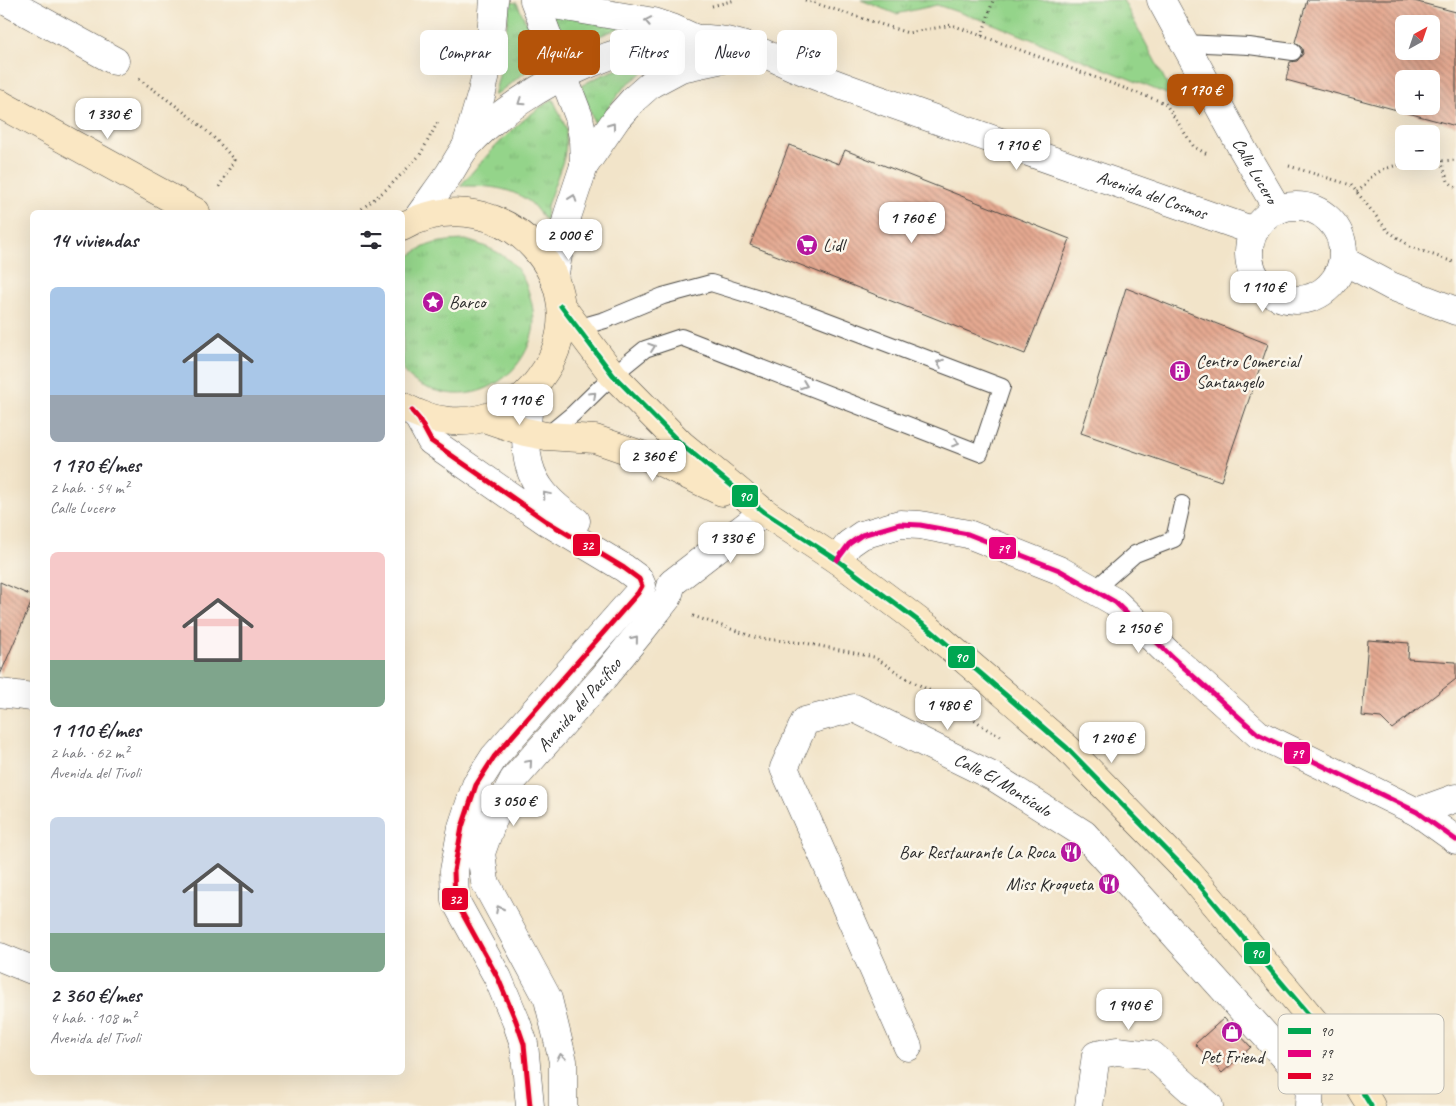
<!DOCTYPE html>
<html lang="es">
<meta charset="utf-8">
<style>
:root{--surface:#fff;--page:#f7f7f7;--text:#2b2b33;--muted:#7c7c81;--accent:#b45309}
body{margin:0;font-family:Caveat,sans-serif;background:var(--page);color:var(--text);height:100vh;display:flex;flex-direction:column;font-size:19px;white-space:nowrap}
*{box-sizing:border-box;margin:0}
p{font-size:16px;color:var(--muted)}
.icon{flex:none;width:28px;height:28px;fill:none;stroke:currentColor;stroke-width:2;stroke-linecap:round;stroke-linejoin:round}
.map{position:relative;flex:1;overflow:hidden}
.details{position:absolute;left:30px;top:210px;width:375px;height:865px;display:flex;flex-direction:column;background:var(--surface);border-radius:8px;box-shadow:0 5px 20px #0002}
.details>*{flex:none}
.top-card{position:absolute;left:420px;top:30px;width:475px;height:45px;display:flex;gap:10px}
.needle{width:32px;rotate:40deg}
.fabs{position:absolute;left:1395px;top:15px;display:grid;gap:10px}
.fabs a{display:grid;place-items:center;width:45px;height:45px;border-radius:8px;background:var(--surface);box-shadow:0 5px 20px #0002;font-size:25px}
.price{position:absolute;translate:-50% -42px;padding:0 11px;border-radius:10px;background:#fff;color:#222;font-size:16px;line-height:32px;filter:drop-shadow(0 1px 2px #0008)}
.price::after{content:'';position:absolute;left:50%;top:30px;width:15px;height:11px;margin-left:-8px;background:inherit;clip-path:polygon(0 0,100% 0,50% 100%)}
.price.current{background:var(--accent);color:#fff}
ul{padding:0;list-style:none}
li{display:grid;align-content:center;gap:10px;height:265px;padding:0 20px}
li span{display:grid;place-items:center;height:155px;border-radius:8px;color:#555}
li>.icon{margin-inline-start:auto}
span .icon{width:90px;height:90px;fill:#fffc;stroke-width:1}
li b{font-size:21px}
h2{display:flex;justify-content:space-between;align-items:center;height:60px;padding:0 20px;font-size:21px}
.tag{padding:0 18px;border-radius:8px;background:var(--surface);box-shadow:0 5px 20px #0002;font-size:18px;line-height:45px}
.tag.current{background:var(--accent);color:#fff}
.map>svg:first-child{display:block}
.grass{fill:url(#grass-tufts);stroke:#60805a}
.building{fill:url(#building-back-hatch);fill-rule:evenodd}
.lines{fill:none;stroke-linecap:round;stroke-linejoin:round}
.service-casing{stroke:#494743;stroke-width:18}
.minor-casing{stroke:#494743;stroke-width:29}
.tertiary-casing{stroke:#494743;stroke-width:29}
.secondary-casing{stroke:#494743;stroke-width:29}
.path{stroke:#494743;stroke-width:3;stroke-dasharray:1 4;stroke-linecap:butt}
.service{stroke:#fff;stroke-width:16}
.minor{stroke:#fff;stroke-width:28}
.tertiary{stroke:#fff;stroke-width:28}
.secondary{stroke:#fae7c3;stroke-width:28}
.bus-1-casing{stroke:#fbf7ec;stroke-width:9}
.bus-2-casing{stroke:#fbf7ec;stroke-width:9}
.bus-3-casing{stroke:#fbf7ec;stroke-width:9}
.bus-1{stroke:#00a651;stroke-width:5}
.bus-2{stroke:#e5007d;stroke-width:5}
.bus-3{stroke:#e4002b;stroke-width:5}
.oneway{stroke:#a0a0a0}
.labels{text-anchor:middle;stroke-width:5;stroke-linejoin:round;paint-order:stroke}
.street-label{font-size:18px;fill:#2b2b2b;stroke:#fbf7ec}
.poi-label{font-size:18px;fill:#2b2b2b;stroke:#fbf7ec;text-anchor:start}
.key{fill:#fbf7ec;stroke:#bdbab2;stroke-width:1}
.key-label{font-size:14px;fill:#2b2b2b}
.line-badge{stroke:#fbf7ec;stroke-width:2}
.badge-label{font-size:14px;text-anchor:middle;font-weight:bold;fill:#fff}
</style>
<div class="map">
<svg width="1456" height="1106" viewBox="0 0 1456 1106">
<defs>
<pattern id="grass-tufts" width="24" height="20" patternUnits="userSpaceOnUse" patternTransform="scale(1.25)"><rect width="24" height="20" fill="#94d48a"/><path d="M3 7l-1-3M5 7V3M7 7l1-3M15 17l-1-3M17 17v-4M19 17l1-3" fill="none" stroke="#80b677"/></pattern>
<pattern id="building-back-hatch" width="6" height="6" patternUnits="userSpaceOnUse" patternTransform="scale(1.25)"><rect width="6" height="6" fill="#e5a991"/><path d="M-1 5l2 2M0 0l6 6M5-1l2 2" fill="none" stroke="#ba8a77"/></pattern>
</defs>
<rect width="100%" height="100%" fill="#fbf7ec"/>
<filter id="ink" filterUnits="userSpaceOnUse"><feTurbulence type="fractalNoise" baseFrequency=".02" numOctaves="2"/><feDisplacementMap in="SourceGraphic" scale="10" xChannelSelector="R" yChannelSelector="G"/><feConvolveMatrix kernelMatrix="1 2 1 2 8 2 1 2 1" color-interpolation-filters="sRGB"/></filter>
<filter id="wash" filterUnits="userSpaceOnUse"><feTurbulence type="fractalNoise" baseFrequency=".0096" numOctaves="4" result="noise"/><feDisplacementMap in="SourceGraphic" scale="20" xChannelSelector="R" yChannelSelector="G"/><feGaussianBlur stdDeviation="1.12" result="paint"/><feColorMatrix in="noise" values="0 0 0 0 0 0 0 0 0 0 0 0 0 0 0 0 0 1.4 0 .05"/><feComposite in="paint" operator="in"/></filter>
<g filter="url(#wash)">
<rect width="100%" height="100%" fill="#f2e4c9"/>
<path class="grass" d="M 861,0 L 1123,0 L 1174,97 L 991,23 L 937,5 L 896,14 Z
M 510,2 L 517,3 L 543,59 L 494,96 L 501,68 Z
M 551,12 L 622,27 L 566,49 Z
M 637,63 L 654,64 L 625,86 L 595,125 L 581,86 C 599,75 617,69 637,63 Z
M 553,99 L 566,128 L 566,144 L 564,158 L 547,206 L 546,221 C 541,216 536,208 531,203 C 510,186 485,186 460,186 C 490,152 514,123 553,99 Z
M 466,240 C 482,245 497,250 510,261 C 519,269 526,282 529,293 C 533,306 536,322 532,335 C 522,373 485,400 446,393 C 429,390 414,384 403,371 L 403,261 C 425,243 437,241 466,240 Z"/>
<g id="blocks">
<path class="building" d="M 1307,0 L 1410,0 L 1456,12 L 1456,126 L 1286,80 L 1290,62 L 1297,61 L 1303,54 L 1302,48 L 1295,42 ZM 1404,24 L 1431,24 L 1431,51 L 1404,51 ZM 1404,79 L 1431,79 L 1431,106 L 1404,106 Z
M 789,145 L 839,164 L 845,150 L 1070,239 L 1025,354 L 750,245 Z
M 1126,288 L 1268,344 L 1221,481 L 1081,433 Z
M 0,582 L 32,596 L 32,601 L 0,675 Z
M 1368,640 L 1409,643 L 1408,659 L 1456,662 L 1456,679 L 1392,729 L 1381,718 L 1362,716 Z
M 1224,1018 L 1251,1047 L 1222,1073 L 1195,1044 Z"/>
</g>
</g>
<g filter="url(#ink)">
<use href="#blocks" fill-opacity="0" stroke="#494743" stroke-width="1"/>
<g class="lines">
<g class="service-casing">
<path id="service" d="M 1184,43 L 1249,46 L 1293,52
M 545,437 L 573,414 L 613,375 L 645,349 L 681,337 L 980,453 L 1002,387 L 807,313 L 711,283 L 663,296 L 605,320 L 577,328
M 1094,590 L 1135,554 L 1174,539 L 1182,504"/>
</g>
<g class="minor-casing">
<g id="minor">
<path d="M 4,0 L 115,61"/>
<path d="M 534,0 L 579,117 L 583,138 L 584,166"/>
<path id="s1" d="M 1161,0 L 1243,150 L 1278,210"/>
<path d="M 536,2 L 654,22 L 672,28 L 694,38"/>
<path d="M 466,147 L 482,92 L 489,59 L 494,0"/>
<path d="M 531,391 C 522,452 520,484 576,521"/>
<path d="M 412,411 L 419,419 L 431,441 L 546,521 L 624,568 L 639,579 L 642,586 L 638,593 L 494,757 L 476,785 L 462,827 L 454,871 L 455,900 L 498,978 L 516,1021 L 524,1044 L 530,1106"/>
<path d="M 837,560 L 849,544 L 862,535 L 900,524 L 920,525 L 968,534 L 1059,570 L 1115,602 L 1171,656 L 1258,734 L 1417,812 L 1456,840"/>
<path d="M 0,693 L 32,697"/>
<path d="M 1417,812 L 1456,798"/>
<path d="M 0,957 L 32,970"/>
<path id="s2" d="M 908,1047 L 784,768 L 805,721 L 854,708 L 994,777 L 1084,834 L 1310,1085 L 1309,1106"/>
<path id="s3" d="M 563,1106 L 563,1061 L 548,999 L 485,882 L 481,853 L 492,822 L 514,779 L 603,678 L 642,630 L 668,597 L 672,583 L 764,512"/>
<path d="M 1089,1106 L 1096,1055 L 1117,1051 L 1152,1055 L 1209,1106"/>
</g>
</g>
<g class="tertiary-casing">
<g id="tertiary">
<circle cx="1296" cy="253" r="47"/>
<path id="s4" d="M 416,220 C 427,205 438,189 449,174 C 455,165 460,154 467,146 C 523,84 650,22 735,43 C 756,48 775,59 796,68 C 836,85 878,99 920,114 C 1031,154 1143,191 1254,231"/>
<path d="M 1344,261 L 1391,286 L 1456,311"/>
<path d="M 554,279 L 558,255 L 568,214 L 584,166 L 617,118 L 634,99 L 651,84 L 681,68 L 737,56 L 751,59"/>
</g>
</g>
<g class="secondary-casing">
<path id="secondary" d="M 0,104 L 196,212
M 402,227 C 502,171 608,287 540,378 C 528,395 513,407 493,415 C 463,426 430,422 402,406
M 561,306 L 613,375 L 681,444 L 764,512 L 837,560 L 929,629 L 1067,748 L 1189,873 L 1334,1045 L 1371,1106
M 484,418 L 525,432 L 546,436 L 595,439 L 656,460 L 722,492"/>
</g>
<path class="path" d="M 805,0 L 908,33 L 952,25 L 1165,103 L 1194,147 L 1209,155
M 712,6 L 735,0
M 982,36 L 993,0
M 139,79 C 173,104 208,127 234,160 L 218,189
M 1441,161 L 1448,181 L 1456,188
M 1289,166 L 1351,185 L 1388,231 L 1411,247 L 1456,263
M 1357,192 C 1364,187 1367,180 1374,175 C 1394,160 1432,162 1456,160
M 358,212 L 388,188 L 420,155 L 439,120
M 693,616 L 757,638 L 805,643 L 874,657 L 906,678 L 946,699 L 987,729 L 1001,736"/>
<use href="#service" class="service"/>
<use href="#minor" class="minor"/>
<use href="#tertiary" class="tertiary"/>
<use href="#secondary" class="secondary"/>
<g class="bus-1-casing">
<path id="bus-1" d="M 561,306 L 613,375 L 681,444 L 764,512 L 837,560 L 929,629 L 1067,748 L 1189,873 L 1334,1045 L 1371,1106"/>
</g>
<g class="bus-2-casing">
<path id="bus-2" d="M 837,560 L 849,544 L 862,535 L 900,524 L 920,525 L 968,534 L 1059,570 L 1115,602 L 1171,656 L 1258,734 L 1417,812 L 1456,840"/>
</g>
<g class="bus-3-casing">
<path id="bus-3" d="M 412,411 L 419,419 L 431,441 L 546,521 L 624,568 L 639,579 L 642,586 L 638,593 L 494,757 L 476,785 L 462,827 L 454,871 L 455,900 L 498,978 L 516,1021 L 524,1044 L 530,1106"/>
</g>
<use href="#bus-1" class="bus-1"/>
<use href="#bus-2" class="bus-2"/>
<use href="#bus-3" class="bus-3"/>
</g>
<defs><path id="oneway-chevron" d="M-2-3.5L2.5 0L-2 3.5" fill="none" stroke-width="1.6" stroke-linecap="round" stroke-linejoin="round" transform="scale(1.25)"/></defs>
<g class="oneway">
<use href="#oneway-chevron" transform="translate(648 21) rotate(-169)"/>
<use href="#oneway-chevron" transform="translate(521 102) rotate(146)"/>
<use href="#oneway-chevron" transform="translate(612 126) rotate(-54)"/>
<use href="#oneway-chevron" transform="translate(573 198) rotate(-71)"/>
<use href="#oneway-chevron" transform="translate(652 347) rotate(-19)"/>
<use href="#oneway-chevron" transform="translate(940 363) rotate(-159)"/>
<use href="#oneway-chevron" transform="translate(804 385) rotate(21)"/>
<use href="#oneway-chevron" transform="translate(593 395) rotate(-44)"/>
<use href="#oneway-chevron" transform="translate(956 443) rotate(21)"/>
<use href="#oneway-chevron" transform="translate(546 495) rotate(-130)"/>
<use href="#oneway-chevron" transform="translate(635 639) rotate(-51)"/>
<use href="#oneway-chevron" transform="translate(529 763) rotate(-49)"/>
<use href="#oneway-chevron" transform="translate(499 909) rotate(-117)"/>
<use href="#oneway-chevron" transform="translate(561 1057) rotate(-100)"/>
</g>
</g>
<defs>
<g id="supermarket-disc" transform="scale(1.125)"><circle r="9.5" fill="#b5179e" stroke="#fbf7ec"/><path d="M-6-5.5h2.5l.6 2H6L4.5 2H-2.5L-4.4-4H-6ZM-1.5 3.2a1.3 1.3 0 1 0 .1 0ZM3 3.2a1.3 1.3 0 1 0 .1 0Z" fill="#fff"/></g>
<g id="sight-disc" transform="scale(1.125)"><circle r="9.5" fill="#b5179e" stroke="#fbf7ec"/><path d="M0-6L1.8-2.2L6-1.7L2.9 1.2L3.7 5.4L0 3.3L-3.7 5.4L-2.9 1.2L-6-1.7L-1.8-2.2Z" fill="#fff"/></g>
<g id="building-disc" transform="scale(1.125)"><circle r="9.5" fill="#b5179e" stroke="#fbf7ec"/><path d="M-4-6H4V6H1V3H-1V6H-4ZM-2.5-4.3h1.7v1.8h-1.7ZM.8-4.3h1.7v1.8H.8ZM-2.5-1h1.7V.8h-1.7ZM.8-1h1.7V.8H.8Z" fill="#fff"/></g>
<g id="restaurant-disc" transform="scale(1.125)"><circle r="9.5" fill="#b5179e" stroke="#fbf7ec"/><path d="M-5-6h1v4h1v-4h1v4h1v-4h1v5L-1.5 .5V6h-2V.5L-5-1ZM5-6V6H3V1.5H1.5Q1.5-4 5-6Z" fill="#fff"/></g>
<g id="shop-disc" transform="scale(1.125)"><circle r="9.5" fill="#b5179e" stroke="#fbf7ec"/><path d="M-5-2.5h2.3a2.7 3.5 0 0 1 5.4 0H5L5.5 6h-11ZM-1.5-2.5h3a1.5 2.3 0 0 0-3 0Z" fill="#fff"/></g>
</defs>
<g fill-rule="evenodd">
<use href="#supermarket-disc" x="807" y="245"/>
<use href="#sight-disc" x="433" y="302"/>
<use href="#building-disc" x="1180" y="371"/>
<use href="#restaurant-disc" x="1071" y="852"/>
<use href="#restaurant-disc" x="1109" y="884"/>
<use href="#shop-disc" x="1232" y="1032"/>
</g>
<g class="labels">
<g class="street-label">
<text dy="6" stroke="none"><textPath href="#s1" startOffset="195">Calle Lucero</textPath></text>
<text dy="6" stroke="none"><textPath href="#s4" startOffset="832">Avenida del Cosmos</textPath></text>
<text dy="6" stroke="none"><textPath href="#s3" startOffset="451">Avenida del Pacífico</textPath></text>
<text dy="6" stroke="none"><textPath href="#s2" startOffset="575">Calle El Montículo</textPath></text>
</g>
<g class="poi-label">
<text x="823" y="251">Lidl</text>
<text x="449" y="308">Barco</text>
<text x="1196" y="367">Centro Comercial<tspan x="1196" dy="21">Santangelo</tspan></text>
<text x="1055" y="858" text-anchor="end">Bar Restaurante La Roca</text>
<text x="1093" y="890" text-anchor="end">Miss Kroqueta</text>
<text x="1232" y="1063" text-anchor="middle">Pet Friend</text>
</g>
</g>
<rect x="1278" y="1014" width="166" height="80" rx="8" class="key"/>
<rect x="1288" y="1028" width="23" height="6" fill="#00a651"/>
<rect x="1288" y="1050" width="23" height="7" fill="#e5007d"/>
<rect x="1288" y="1073" width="23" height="6" fill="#e4002b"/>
<g class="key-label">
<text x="1320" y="1036">90</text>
<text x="1320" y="1058">79</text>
<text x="1320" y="1081">32</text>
</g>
<g class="line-badge">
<rect x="731" y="484" width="28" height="24" rx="5" fill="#00a651"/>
<rect x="572" y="533" width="29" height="24" rx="5" fill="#e4002b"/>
<rect x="988" y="536" width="29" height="24" rx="5" fill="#e5007d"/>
<rect x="947" y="645" width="29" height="24" rx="5" fill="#00a651"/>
<rect x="1283" y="741" width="28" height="24" rx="5" fill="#e5007d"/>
<rect x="441" y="887" width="28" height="24" rx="5" fill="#e4002b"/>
<rect x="1243" y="941" width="28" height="24" rx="5" fill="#00a651"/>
</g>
<g class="badge-label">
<text x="745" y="501">90</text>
<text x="587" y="550">32</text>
<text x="1003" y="553">79</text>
<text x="961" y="662">90</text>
<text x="1297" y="758">79</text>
<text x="455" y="904">32</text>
<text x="1257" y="958">90</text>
</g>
</svg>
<div class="fabs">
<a><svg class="needle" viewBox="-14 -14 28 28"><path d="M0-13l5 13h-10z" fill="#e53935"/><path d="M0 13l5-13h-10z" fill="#7c7c81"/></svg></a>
<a>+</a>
<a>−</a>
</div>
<b class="price current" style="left:1200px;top:116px">1 170 €</b>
<b class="price" style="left:108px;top:140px">1 330 €</b>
<b class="price" style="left:1017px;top:171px">1 710 €</b>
<b class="price" style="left:912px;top:244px">1 760 €</b>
<b class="price" style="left:569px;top:261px">2 000 €</b>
<b class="price" style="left:1263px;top:313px">1 110 €</b>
<b class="price" style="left:520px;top:426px">1 110 €</b>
<b class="price" style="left:653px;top:482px">2 360 €</b>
<b class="price" style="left:731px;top:564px">1 330 €</b>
<b class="price" style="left:1139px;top:654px">2 150 €</b>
<b class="price" style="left:948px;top:731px">1 480 €</b>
<b class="price" style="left:1112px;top:764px">1 240 €</b>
<b class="price" style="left:514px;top:827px">3 050 €</b>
<b class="price" style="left:1129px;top:1031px">1 940 €</b>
<div class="top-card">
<a class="tag">Comprar</a>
<a class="tag current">Alquilar</a>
<a class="tag">Filtros</a>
<a class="tag">Nuevo</a>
<a class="tag">Piso</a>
</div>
<section class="details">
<h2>14 viviendas<svg class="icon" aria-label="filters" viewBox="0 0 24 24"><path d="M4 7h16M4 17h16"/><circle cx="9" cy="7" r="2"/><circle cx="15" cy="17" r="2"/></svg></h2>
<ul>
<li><span style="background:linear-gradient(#a9c7e8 70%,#9aa5b1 0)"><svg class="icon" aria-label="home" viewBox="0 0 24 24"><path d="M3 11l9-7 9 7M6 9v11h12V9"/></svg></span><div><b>1 170 €/mes</b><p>2 hab. · 54 m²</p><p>Calle Lucero</p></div></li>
<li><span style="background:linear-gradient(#f6c9c9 70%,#7fa58c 0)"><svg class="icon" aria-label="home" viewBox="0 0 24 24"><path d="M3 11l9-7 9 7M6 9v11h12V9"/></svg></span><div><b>1 110 €/mes</b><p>2 hab. · 62 m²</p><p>Avenida del Tívoli</p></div></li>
<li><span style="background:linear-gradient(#c9d6e8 75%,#7fa58c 0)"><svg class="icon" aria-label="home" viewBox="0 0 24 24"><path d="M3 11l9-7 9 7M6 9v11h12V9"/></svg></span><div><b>2 360 €/mes</b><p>4 hab. · 108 m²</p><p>Avenida del Tívoli</p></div></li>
</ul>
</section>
</div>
